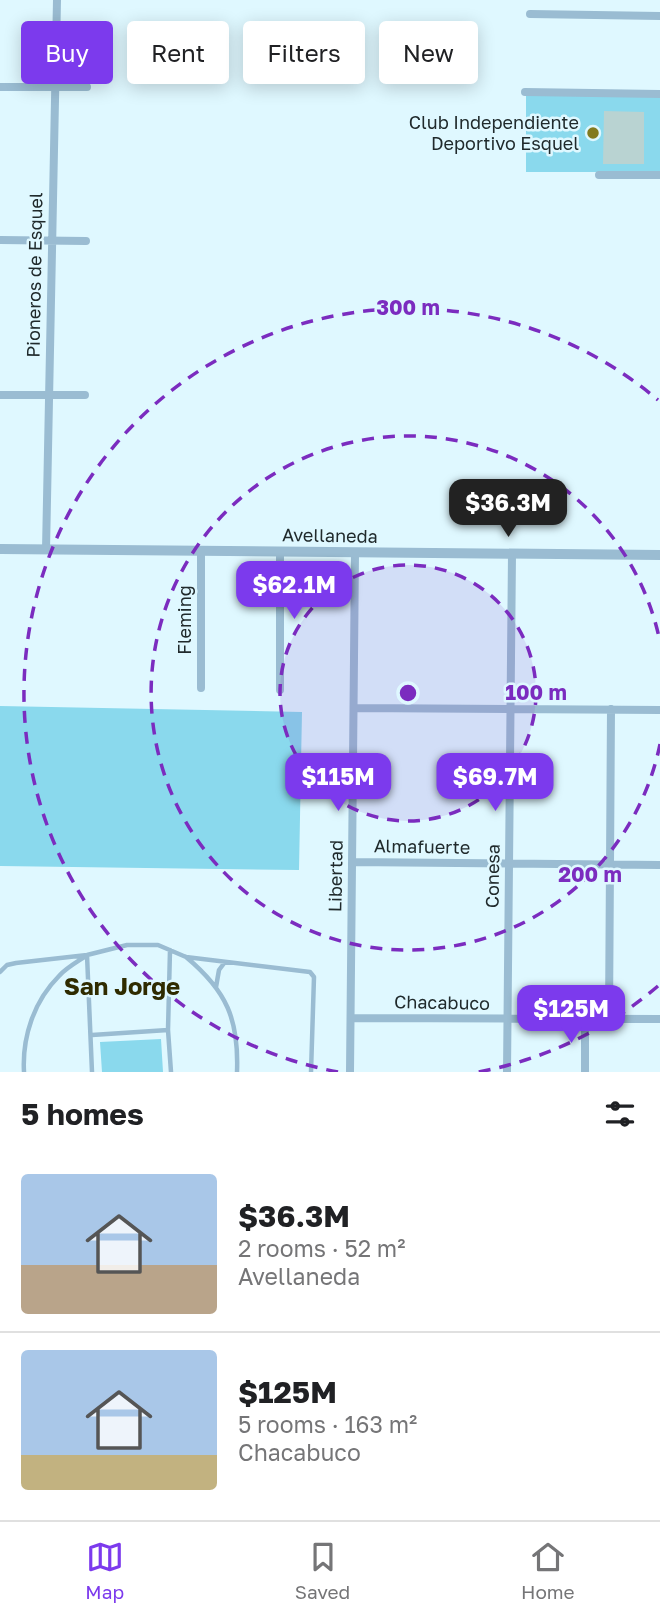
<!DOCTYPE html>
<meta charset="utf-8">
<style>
:root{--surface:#fff;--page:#f6f6f6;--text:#202124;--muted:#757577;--line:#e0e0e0;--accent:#7c3aed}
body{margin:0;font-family:"Golos Text",sans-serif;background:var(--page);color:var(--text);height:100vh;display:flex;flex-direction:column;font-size:26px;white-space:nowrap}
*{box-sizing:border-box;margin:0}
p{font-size:23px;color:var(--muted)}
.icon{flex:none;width:38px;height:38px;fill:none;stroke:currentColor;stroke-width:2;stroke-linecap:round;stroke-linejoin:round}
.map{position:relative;height:1072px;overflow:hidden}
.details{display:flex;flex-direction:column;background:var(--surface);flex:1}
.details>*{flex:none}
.top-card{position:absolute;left:21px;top:21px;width:620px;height:63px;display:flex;gap:14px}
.price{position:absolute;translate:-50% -60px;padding:0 16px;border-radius:14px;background:var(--accent);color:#fff;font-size:23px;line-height:46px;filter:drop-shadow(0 2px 4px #0008)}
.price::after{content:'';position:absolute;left:50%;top:42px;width:21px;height:16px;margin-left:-10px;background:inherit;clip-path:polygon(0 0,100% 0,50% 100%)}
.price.selected{background:#222;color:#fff}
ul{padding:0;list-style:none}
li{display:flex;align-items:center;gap:21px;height:175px;padding:0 21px}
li+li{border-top:2px solid var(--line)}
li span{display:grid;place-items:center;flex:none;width:196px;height:140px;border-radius:7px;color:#555}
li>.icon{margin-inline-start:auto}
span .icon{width:84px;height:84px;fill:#fffc;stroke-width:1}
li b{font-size:30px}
h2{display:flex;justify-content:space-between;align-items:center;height:84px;padding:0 21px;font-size:30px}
.tag{padding:0 24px;border-radius:7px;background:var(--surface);box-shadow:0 4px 18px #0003;font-size:24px;line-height:63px}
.tag.selected{background:var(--accent);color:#fff}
.tabs{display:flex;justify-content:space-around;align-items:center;height:98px;border-top:2px solid var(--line);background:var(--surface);font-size:19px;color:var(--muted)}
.tabs a{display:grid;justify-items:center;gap:4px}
.tabs .selected{color:var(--accent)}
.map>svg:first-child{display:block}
.green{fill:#8ad9ed}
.building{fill:#b9d3d2}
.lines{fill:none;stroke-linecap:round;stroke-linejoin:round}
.service{stroke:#9abcd2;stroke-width:4.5}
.minor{stroke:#9abcd2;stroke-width:8}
.tertiary{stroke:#9abcd2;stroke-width:10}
.ring{fill:none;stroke:#7b2cbf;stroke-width:3.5;stroke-dasharray:12 9}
.poi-dot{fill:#827a1f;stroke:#dff8ff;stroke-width:2.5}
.labels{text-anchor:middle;stroke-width:5;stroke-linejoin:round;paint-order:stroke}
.poi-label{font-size:18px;fill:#202a2c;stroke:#dff8ff;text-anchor:end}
.street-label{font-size:18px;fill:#202a2c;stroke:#dff8ff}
.district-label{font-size:24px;font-weight:bold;fill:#2f2b00;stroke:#dff8ff}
.centre{fill:#7b2cbf;stroke:#dff8ff;stroke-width:3.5}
.ring-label{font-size:21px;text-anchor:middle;font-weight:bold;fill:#7b2cbf;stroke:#dff8ff;stroke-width:5;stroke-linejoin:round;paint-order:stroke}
</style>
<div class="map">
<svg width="660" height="1072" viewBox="0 0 660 1072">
<rect width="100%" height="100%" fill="#dff8ff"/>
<path class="green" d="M 526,94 L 660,95 L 660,172 L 526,172 Z
M 0,706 L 302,712 L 299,870 L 0,866 Z
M 161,1039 L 163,1072 L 102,1072 L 100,1042 Z"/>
<path class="building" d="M 604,111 L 644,112 L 644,164 L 603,164 Z"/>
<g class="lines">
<path class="service" d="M 170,950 L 168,1030 L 171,1072
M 87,955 L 92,1072
M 186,957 C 227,991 239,1020 237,1072
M 0,972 L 7,965 L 16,963 L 87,955 L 127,945 L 158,945 L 186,957 L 310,972 L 314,977 L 311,1072
M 216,987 L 219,970 L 225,962
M 92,1035 L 168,1030
M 24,1072 C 22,1037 34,1001 59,976 C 66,968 77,962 86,956"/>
<path class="minor" d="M 530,14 L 660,16
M 0,87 L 87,87
M 525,92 L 660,94
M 599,175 L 660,175
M 0,240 L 86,241
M 0,395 L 85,395
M 46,550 L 57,0
M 280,553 L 280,690
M 201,688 L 201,552
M 354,708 L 660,710
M 352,862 L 660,865
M 351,1018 L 660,1019
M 609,1019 L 611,709
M 585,1071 L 585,1019
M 350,1072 L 355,554
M 507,1072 L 512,554"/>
<path class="tertiary" d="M 0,549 L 660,555"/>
</g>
<circle cx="408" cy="693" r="128" fill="#7b2cbf" fill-opacity=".12"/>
<g class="ring">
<circle cx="408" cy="693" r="128"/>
<path d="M660 744A257 257 0 1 1 660 642"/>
<path d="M658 986A385 385 0 0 1 478 1072M338 1072A385 385 0 1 1 658 400"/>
</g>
<circle class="poi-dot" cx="593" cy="133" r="7"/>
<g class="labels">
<g class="poi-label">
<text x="579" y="129">Club Independiente<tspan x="579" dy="21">Deportivo Esquel</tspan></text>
</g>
<g class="street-label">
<text transform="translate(35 275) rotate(-89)" y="6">Pioneros de Esquel</text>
<text transform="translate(330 536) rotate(1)" y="6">Avellaneda</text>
<text transform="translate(185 620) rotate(-90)" y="6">Fleming</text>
<text transform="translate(422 847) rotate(1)" y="6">Almafuerte</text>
<text transform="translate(336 876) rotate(-89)" y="6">Libertad</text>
<text transform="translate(493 876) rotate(-89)" y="6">Conesa</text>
<text transform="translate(442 1003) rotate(1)" y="6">Chacabuco</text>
</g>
<g class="district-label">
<text x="122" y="995">San Jorge</text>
</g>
</g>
<circle cx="408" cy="693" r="10" class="centre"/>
<g class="ring-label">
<text x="408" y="315">300 m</text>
<text x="536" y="700">100 m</text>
<text x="590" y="882">200 m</text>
</g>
</svg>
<b class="price selected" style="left:508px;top:539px">$36.3M</b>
<b class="price" style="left:294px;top:621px">$62.1M</b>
<b class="price" style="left:338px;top:813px">$115M</b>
<b class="price" style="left:495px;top:813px">$69.7M</b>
<b class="price" style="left:571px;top:1045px">$125M</b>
<div class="top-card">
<a class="tag selected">Buy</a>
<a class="tag">Rent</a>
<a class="tag">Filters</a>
<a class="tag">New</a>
</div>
</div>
<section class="details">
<h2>5 homes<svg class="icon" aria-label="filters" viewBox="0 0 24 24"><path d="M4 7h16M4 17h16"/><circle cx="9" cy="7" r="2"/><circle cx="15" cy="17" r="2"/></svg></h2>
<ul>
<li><span style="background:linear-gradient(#a9c7e8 65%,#b9a48a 0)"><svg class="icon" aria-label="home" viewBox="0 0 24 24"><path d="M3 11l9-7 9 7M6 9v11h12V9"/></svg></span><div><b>$36.3M</b><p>2 rooms · 52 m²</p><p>Avellaneda</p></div></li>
<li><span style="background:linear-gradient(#a9c7e8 75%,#c2b280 0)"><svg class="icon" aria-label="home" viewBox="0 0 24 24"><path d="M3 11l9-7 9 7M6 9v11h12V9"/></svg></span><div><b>$125M</b><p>5 rooms · 163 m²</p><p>Chacabuco</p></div></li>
</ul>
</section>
<nav class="tabs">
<a class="selected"><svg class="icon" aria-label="map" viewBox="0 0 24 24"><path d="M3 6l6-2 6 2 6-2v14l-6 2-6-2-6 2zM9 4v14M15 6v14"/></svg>Map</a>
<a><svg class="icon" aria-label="saved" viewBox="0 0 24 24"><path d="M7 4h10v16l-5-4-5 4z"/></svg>Saved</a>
<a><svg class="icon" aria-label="home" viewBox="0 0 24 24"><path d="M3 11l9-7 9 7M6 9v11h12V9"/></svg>Home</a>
</nav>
